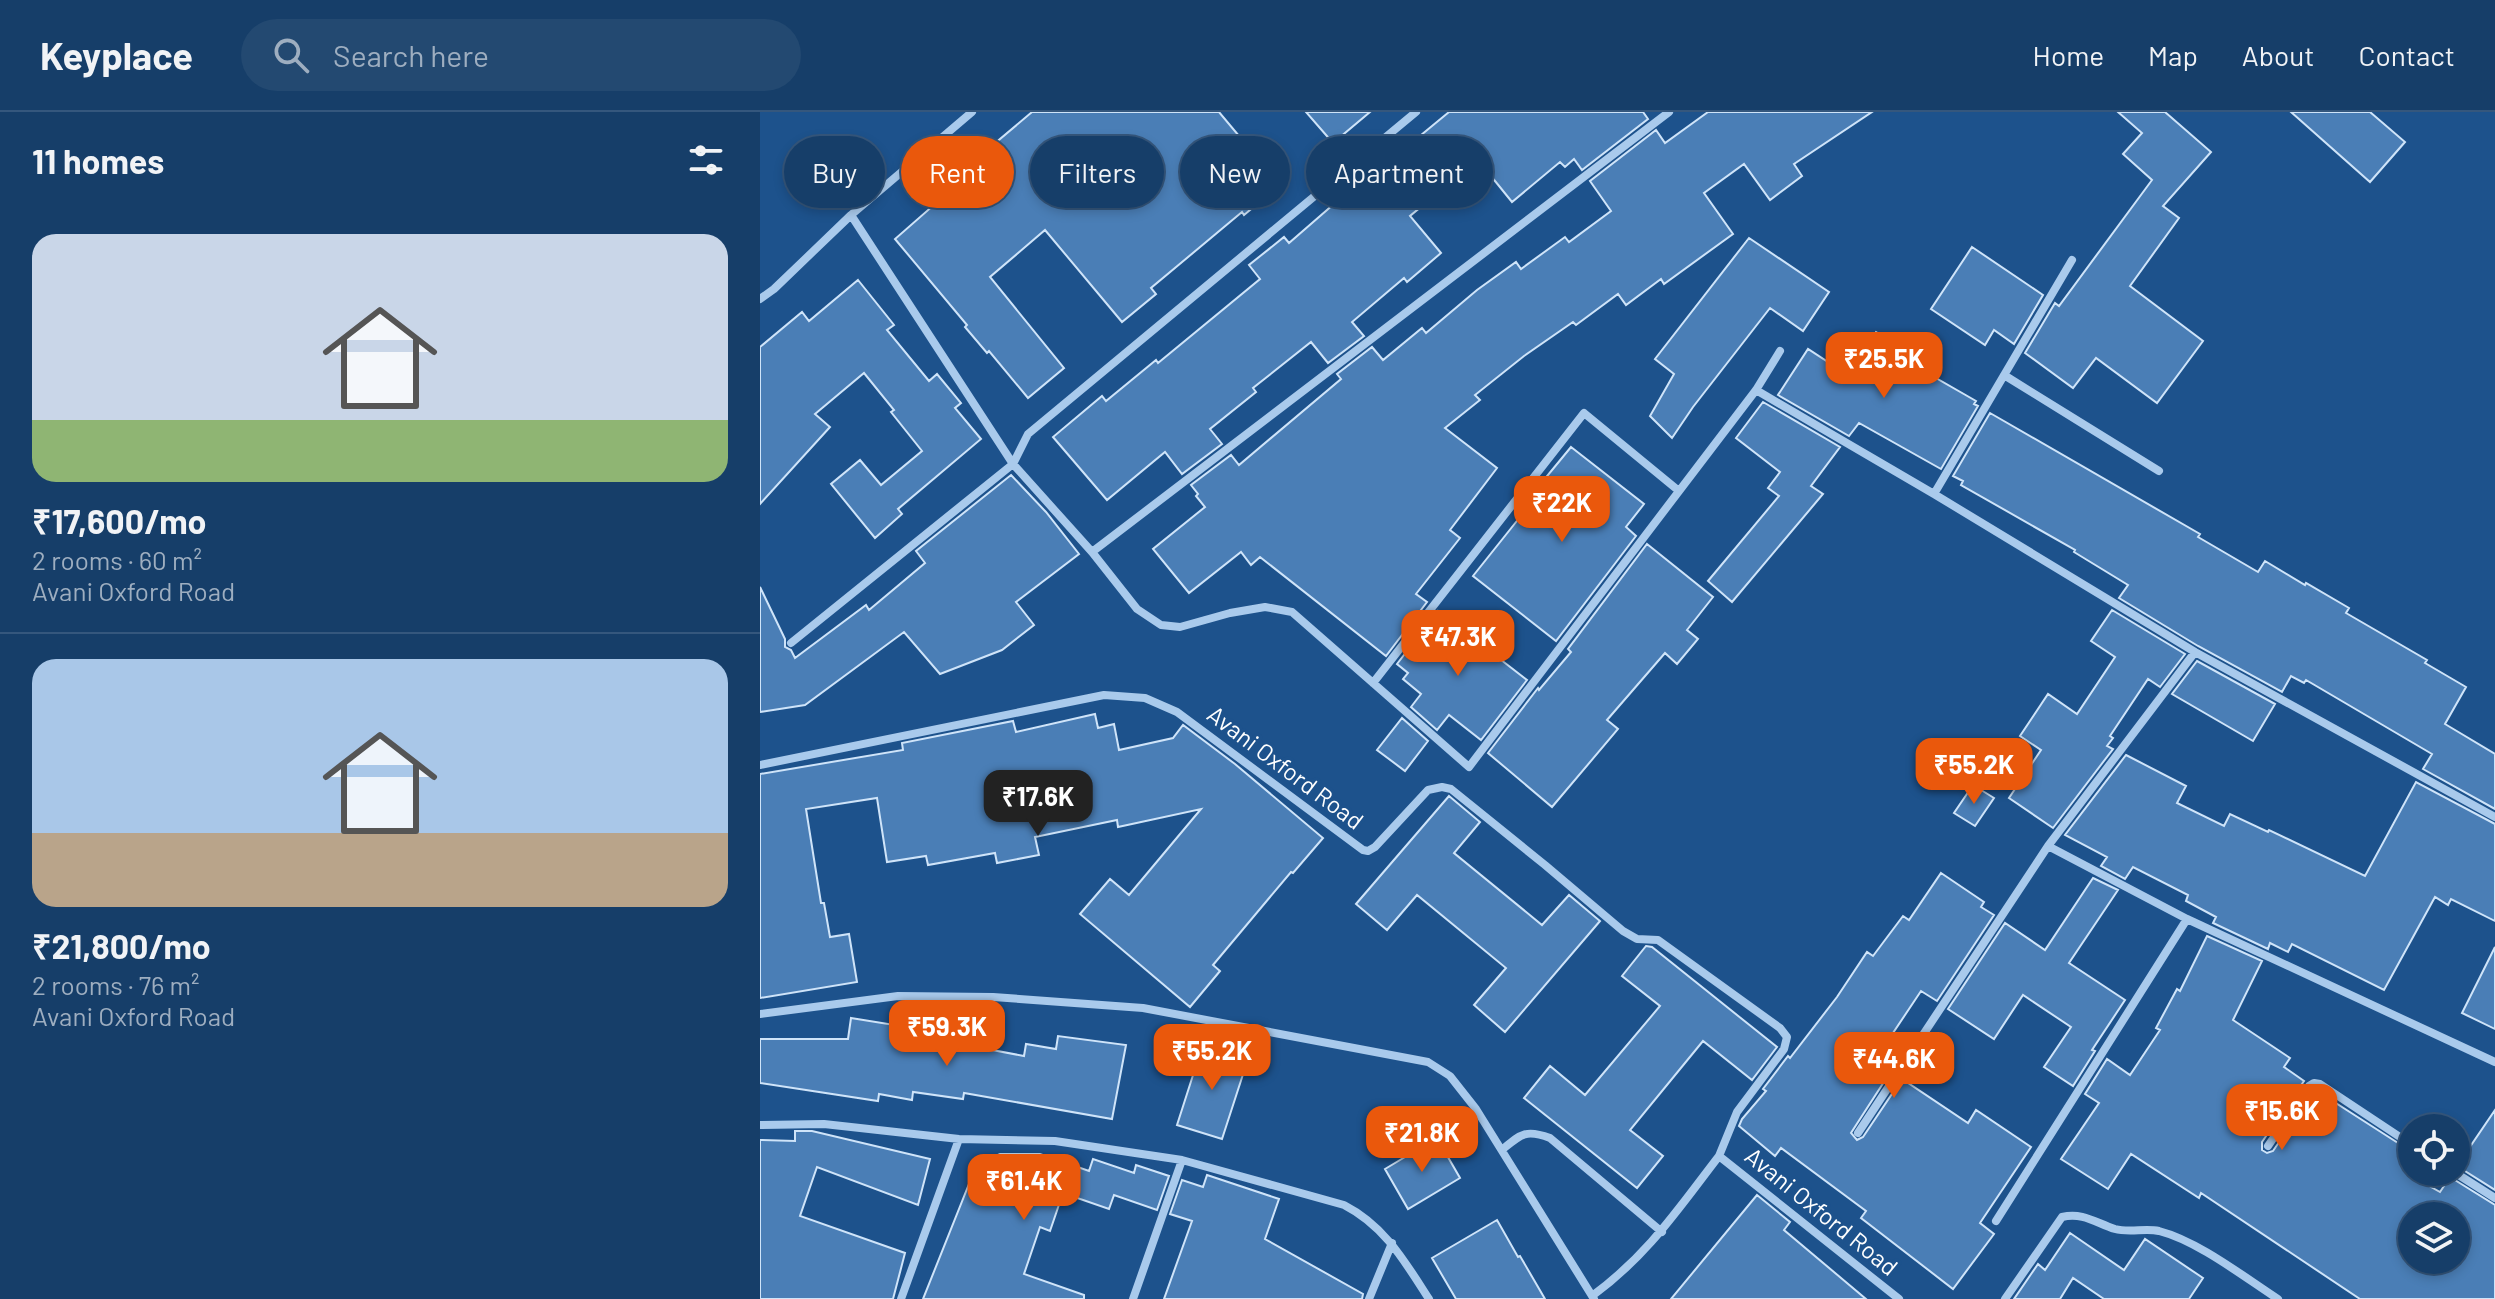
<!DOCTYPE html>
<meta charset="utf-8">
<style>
:root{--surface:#163e69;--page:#234971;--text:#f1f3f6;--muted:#9eaec0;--line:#35577d;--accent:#ea580c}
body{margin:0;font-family:Barlow,sans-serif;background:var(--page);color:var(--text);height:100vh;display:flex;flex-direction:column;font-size:30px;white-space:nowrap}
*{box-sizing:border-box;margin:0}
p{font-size:26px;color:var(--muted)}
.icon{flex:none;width:44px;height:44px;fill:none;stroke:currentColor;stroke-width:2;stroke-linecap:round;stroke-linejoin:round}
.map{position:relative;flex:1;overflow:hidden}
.side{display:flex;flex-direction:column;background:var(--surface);width:760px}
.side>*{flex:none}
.hud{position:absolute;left:24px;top:24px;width:760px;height:72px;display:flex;gap:16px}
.controls{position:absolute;left:1638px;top:1002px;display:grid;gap:16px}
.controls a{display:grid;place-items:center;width:72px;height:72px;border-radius:50%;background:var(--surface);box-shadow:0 4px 12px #0003,0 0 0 2px var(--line);font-size:40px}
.price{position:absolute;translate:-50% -68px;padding:0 18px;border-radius:16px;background:var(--accent);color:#fff;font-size:26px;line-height:52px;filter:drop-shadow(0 2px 4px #0008)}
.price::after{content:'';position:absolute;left:50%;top:48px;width:24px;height:18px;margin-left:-12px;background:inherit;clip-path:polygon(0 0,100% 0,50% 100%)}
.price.current{background:#222;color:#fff}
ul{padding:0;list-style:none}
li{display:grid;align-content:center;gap:16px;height:424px;padding:0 32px}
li+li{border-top:2px solid var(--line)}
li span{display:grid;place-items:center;height:248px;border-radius:24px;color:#555}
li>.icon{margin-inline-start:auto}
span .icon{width:144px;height:144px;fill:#fffc;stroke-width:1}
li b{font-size:34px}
h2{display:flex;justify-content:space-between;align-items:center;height:96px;padding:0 32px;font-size:34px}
.pill{padding:0 28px;border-radius:36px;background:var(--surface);box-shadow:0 4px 12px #0003,0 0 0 2px var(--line);font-size:28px;line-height:72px}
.pill.current{background:var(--accent);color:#fff}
header{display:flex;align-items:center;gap:48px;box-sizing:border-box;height:112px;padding:0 40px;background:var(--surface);border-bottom:2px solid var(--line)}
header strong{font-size:38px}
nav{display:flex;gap:44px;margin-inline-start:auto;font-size:28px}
.search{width:560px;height:72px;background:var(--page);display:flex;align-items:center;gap:20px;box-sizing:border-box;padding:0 28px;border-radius:44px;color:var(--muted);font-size:30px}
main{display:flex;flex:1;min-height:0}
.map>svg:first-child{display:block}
.building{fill:#4a7eb6;stroke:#cfe4f9;stroke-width:2;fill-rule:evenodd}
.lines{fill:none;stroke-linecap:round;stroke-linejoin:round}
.street{stroke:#a9caec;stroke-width:8}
.labels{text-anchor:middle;stroke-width:7;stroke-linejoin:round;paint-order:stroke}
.street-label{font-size:24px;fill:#fff;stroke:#1d528c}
</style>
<header>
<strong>Keyplace</strong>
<div class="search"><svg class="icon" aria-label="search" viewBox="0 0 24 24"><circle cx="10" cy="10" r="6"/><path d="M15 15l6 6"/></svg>Search here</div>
<nav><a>Home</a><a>Map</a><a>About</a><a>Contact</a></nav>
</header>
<main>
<section class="side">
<h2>11 homes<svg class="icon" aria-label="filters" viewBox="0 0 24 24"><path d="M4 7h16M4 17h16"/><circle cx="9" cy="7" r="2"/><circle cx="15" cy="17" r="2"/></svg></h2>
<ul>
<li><span style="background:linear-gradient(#c9d6e8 75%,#8fb573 0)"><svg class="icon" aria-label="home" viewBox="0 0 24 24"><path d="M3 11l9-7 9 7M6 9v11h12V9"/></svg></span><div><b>₹17,600/mo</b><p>2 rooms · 60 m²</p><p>Avani Oxford Road</p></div></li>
<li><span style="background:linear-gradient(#a9c7e8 70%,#b9a48a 0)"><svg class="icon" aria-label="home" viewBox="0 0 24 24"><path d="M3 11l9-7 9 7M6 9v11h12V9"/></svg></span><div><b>₹21,800/mo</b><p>2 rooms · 76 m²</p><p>Avani Oxford Road</p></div></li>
</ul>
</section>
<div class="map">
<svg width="1735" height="1187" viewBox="0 0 1735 1187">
<rect width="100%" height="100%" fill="#1d528c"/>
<path class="building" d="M 272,0 L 459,0 L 520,73 L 484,103 L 482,100 L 391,176 L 396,182 L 362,210 L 285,118 L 230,165 L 304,256 L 268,286 L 229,239 L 227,241 L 205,215 L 207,213 L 135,127 L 231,43 L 227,38 Z
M 546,0 L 610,0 L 573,31 Z
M 689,0 L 883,0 L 888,7 L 822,58 L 814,47 L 805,55 L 800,50 L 752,90 L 718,48 L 650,104 L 681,141 L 647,170 L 644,166 L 592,210 L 604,224 L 568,251 L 551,230 L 493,276 L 496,280 L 450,317 L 462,332 L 422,362 L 405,340 L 347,388 L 293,325 L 342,284 L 346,289 L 396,248 L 398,251 L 500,167 L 489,153 L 524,125 L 529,131 L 613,58 L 615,61 Z
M 948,0 L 1112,0 L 1034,52 L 1042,64 L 1010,88 L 984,52 L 944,81 L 973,122 L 904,172 L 901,167 L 866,193 L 858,182 L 816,213 L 813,210 L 764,244 L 715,283 L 720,288 L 685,316 L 737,356 L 690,418 L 700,426 L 656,482 L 667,490 L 626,544 L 500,445 L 491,453 L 481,440 L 429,481 L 393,437 L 445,395 L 436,384 L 438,382 L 431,373 L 471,343 L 479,353 L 581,267 L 577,262 L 612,235 L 623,248 L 662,216 L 666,221 L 717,178 L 756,150 L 761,157 L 805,125 L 809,130 L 851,99 L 830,69 L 896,18 L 905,31 Z
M 1358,0 L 1405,0 L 1451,40 L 1403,94 L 1419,106 L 1370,174 L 1443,229 L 1397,291 L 1336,246 L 1313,276 L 1265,241 L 1295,191 L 1299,194 L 1392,68 L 1363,42 L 1382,21 Z
M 1531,0 L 1610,0 L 1645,30 L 1610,70 Z
M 989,126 L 1069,180 L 1043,219 L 1010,196 L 933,295 L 912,326 L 890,304 L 914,262 L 895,247 Z
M 1212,135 L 1283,183 L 1254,232 L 1234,218 L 1225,233 L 1171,197 Z
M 98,168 L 134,213 L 127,218 L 169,269 L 177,262 L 201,291 L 195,296 L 221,327 L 138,397 L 142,402 L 115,426 L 71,372 L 100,348 L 121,373 L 162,339 L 131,300 L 134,298 L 104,261 L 55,302 L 70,315 L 0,392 L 0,235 L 42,200 L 49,209 Z
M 1116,220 L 1141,234 L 1136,243 L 1216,289 L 1214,292 L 1218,294 L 1181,357 L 1099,311 L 1089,324 L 1018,283 L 1048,237 L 1091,265 Z
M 1003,290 L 1080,335 L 1051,374 L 1063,382 L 972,490 L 948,469 L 1019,384 L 1008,376 L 1020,360 L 976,326 Z
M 1230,301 L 1440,422 L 1438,425 L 1498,460 L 1505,449 L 1545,473 L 1546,471 L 1589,496 L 1586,501 L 1667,548 L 1665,551 L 1706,575 L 1685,612 L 1735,642 L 1735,697 L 1663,657 L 1672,642 L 1546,568 L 1544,571 L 1531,564 L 1522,580 L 1438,534 L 1359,486 L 1368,473 L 1314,440 L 1315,438 L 1201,373 L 1203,369 L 1193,364 Z
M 811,335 L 884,392 L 866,415 L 876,424 L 796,529 L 713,464 L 764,400 L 760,397 Z
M 251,363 L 286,400 L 319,442 L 256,490 L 274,513 L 242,538 L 180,562 L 144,520 L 45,593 L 0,600 L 0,475 L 25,527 L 25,535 L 31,538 L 35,546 L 106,493 L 109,498 L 165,451 L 156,439 Z
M 887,432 L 953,485 L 927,518 L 938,527 L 917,552 L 905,541 L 847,608 L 858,617 L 792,695 L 728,641 L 778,576 L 779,578 L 811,540 L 808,537 Z
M 1352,498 L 1425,542 L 1400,575 L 1388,567 L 1350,624 L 1353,626 L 1347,634 L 1353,637 L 1293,716 L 1249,686 L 1281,638 L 1260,624 L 1288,582 L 1317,602 L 1355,545 L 1331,529 Z
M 678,499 L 767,568 L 721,628 L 689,603 L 677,618 L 651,595 L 661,582 L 643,567 L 648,561 L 637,552 Z
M 1437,549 L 1515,592 L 1493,629 L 1412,582 Z
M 335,602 L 338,616 L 354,612 L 359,638 L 413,626 L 423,613 L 475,652 L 563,726 L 533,761 L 531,760 L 453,853 L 460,859 L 430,895 L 320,802 L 350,767 L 369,783 L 441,697 L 358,715 L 357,708 L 275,725 L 279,743 L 237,751 L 235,741 L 168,753 L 166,744 L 127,750 L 117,686 L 46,697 L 61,791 L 64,791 L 70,825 L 89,822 L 97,870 L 0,886 L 0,662 L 143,638 L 142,631 L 253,609 L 256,620 Z
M 642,606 L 668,629 L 645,659 L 617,638 Z
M 1366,643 L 1426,674 L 1417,691 L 1464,714 L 1470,702 L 1508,720 L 1509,718 L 1605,764 L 1656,670 L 1735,712 L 1735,809 L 1691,787 L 1688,793 L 1675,785 L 1624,878 L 1532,832 L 1528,840 L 1510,831 L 1508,837 L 1453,811 L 1456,805 L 1426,789 L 1428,783 L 1373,755 L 1365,767 L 1341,754 L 1347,745 L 1305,723 Z
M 1213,673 L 1234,686 L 1215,714 L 1194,701 Z
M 689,684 L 720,710 L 694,741 L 782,813 L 809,783 L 840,809 L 745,920 L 714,893 L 746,856 L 657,783 L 627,818 L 596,792 Z
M 1181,761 L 1224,790 L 1221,795 L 1234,803 L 1177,889 L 1161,879 L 1129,927 L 1134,930 L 1118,951 L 1131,959 L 1091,1021 L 1097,1028 L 1103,1025 L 1142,967 L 1208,1011 L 1216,998 L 1271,1035 L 1220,1111 L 1234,1122 L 1193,1177 L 1101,1106 L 1106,1099 L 1021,1036 L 1015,1044 L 979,1014 L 982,1007 L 1006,979 L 1003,977 L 1028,944 L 1030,946 L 1077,885 L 1107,840 L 1113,844 L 1143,804 L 1149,808 Z
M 1333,766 L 1358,778 L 1309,851 L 1365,888 L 1332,938 L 1335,939 L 1313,974 L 1284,955 L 1311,915 L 1263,883 L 1234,927 L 1188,897 L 1245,811 L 1285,838 Z
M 1447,824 L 1502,849 L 1473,908 L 1530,946 L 1524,955 L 1544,969 L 1502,1030 L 1502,1038 L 1507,1041 L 1513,1039 L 1554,979 L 1557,979 L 1652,1040 L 1652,1060 L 1660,1060 L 1657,1067 L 1680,1080 L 1690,1065 L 1735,1093 L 1735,1187 L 1600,1187 L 1441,1081 L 1439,1086 L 1371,1042 L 1348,1077 L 1301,1047 L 1339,991 L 1325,982 L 1347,947 L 1370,963 L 1400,918 L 1396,916 L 1417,877 L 1420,879 ZM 1652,1104 L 1696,1104 L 1696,1148 L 1652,1148 Z
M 886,834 L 892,835 L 1017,935 L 992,968 L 943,929 L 870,1018 L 903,1044 L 877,1076 L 764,986 L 790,954 L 825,983 L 900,894 L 862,864 Z
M 1735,835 L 1735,917 L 1702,901 Z
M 91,906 L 171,919 L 172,916 L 213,922 L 211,934 L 264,944 L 266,932 L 296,937 L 298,924 L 366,933 L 352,1007 L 204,981 L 203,987 L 153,980 L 152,988 L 119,982 L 118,989 L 0,971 L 0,927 L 88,927 Z
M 443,932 L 488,947 L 462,1027 L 417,1013 Z
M 1735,998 L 1735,1078 L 1697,1054 Z
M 35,1019 L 52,1019 L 170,1047 L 158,1093 L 57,1055 L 40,1104 L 145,1141 L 133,1187 L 0,1187 L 0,1028 L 35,1029 Z
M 677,1026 L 700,1066 L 648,1097 L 625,1057 Z
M 240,1042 L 280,1042 L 329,1059 L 333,1047 L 374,1061 L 376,1053 L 409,1064 L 397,1098 L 354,1083 L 349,1097 L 303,1081 L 290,1119 L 280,1115 L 264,1162 L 324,1183 L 324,1187 L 163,1187 L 217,1052 Z
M 447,1063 L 519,1087 L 505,1127 L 603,1182 L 602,1187 L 404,1187 L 432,1109 L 410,1102 L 422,1068 L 443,1075 Z
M 997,1083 L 1030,1110 L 1024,1118 L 1106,1187 L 911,1187 Z
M 737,1108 L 758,1145 L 760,1144 L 785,1187 L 696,1187 L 672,1146 Z
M 1310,1121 L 1364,1158 L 1385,1127 L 1443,1166 L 1429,1187 L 1344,1187 L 1313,1166 L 1300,1187 L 1254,1187 L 1278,1152 L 1285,1158 Z"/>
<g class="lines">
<path class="street" d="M 91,103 L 253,352 L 332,440 L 377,497 L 401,513 L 420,515 L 470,501 L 505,495 L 532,500 L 709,655 L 996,278 L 1020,239
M 0,187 L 14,177 L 91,103 L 212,0
M 1244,263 L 1399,359
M 996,278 L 1174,382 L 1435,540 L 1735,705
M 1174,382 L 1312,148
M 332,440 L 909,0
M 31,531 L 253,352 L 268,322 L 656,0
M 613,571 L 824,301 L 919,379
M 0,653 L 344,583 L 385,586 L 417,600 L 603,738 L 608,739 L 615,735 L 668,678 L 682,675 L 691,677 L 785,753 L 863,819 L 877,827 L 898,828 L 1020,916 L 1027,925 L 1024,937 L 977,1000 L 959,1044 L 1139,1187
M 1288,734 L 1427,807 L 1735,950
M 0,902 L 138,884 L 233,885 L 383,896 L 668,950 L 690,964 L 716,997 L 834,1187
M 0,1013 L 64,1012 L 199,1027 L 295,1029 L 422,1048 L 584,1093 C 625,1114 645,1150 669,1187
M 1098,1021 L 1288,734 L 1435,540
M 1508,1034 L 1549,974 L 1554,971 L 1560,972 L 1652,1033
M 743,1037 C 761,1022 766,1017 790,1026 L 902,1120
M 1694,1060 L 1735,1086
M 1236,1109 L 1427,807
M 832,1184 C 888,1143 918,1097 959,1044
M 141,1187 L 199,1027
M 373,1187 L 422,1048
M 609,1187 L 632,1131
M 1245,1187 L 1302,1105 C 1323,1100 1336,1111 1355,1117 C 1369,1121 1385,1116 1399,1119 C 1438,1129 1484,1165 1518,1187"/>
</g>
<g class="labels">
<g class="street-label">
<text transform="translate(525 656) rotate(37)" y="8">Avani Oxford Road</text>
<text transform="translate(1061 1100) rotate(39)" y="8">Avani Oxford Road</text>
</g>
</g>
</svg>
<div class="controls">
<a><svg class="icon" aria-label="locate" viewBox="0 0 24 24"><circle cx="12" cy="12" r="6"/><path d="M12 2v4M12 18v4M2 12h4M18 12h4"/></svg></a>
<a><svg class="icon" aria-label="layers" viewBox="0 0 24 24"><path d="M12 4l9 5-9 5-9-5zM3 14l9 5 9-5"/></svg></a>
</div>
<b class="price" style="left:1124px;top:288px">₹25.5K</b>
<b class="price" style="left:802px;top:432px">₹22K</b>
<b class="price" style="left:698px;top:566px">₹47.3K</b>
<b class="price" style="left:1214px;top:694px">₹55.2K</b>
<b class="price current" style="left:278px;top:726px">₹17.6K</b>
<b class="price" style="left:187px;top:956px">₹59.3K</b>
<b class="price" style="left:452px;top:980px">₹55.2K</b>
<b class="price" style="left:1134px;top:988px">₹44.6K</b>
<b class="price" style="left:1522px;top:1040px">₹15.6K</b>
<b class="price" style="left:662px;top:1062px">₹21.8K</b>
<b class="price" style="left:264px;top:1110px">₹61.4K</b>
<div class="hud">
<a class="pill">Buy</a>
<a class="pill current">Rent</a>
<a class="pill">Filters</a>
<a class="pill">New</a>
<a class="pill">Apartment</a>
</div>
</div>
</main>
